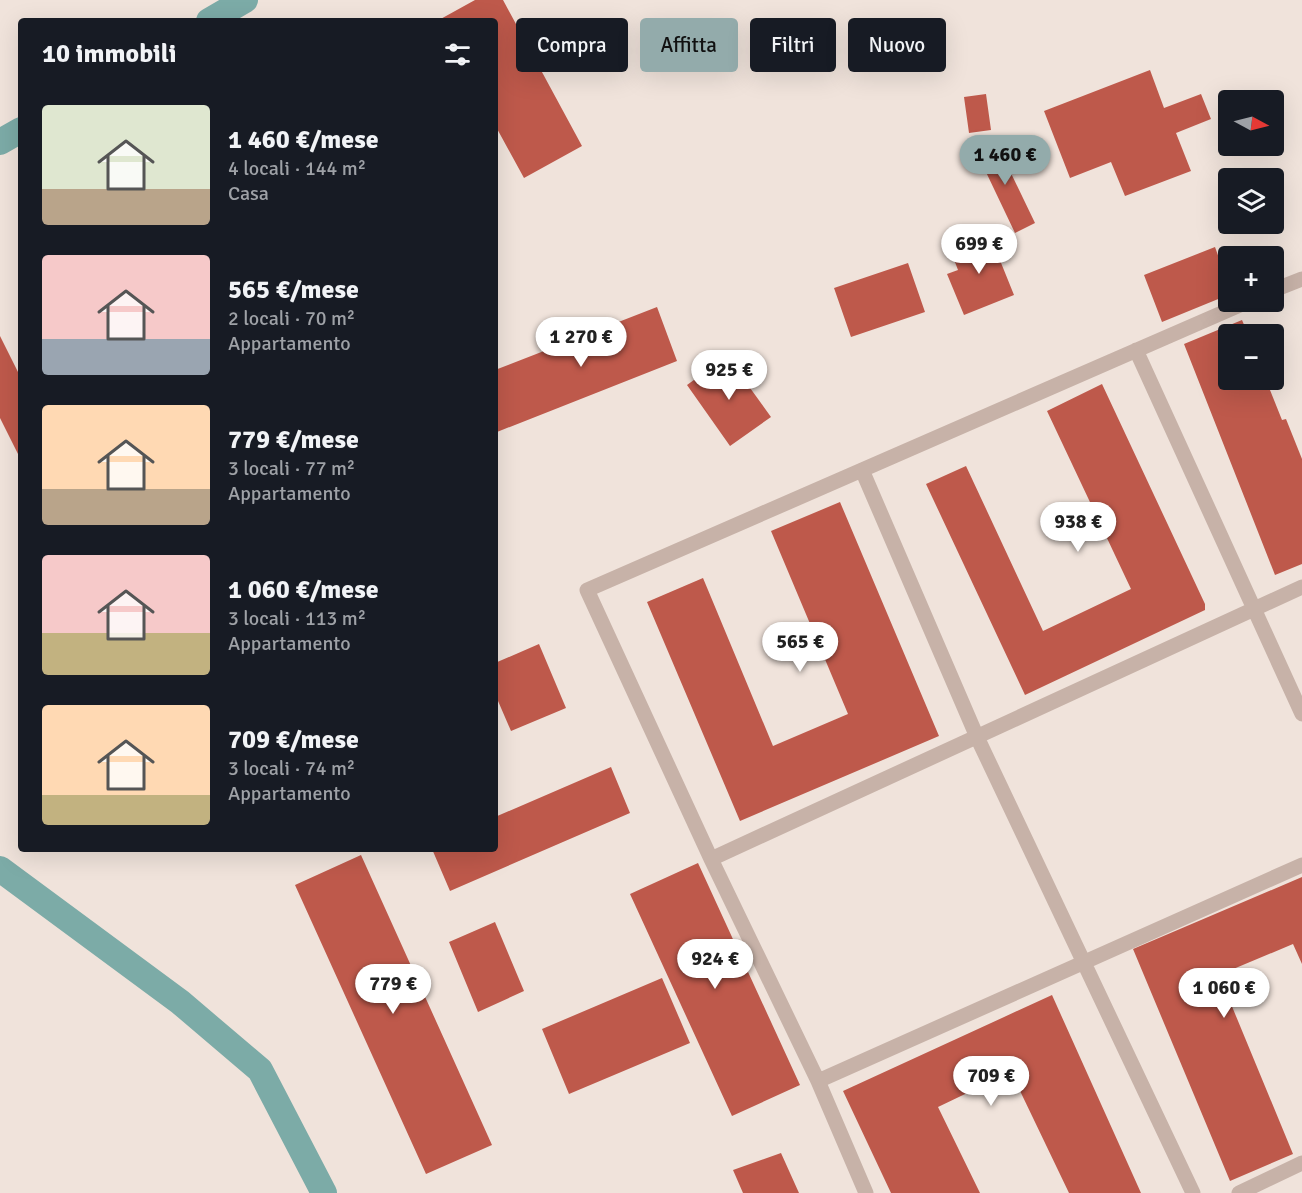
<!DOCTYPE html>
<html lang="it">
<meta charset="utf-8">
<style>
:root{--surface:#171b24;--page:#242831;--text:#f1f3f6;--muted:#9ea1a6;--accent:#93abab}
body{margin:0;font-family:Signika,sans-serif;background:var(--page);color:var(--text);height:100vh;display:flex;flex-direction:column;font-size:22px;white-space:nowrap}
*{box-sizing:border-box;margin:0}
p{font-size:20px;color:var(--muted)}
.icon{flex:none;width:33px;height:33px;fill:none;stroke:currentColor;stroke-width:2;stroke-linecap:round;stroke-linejoin:round}
.map{position:relative;flex:1;overflow:hidden}
.drawer{position:absolute;left:18px;top:18px;width:480px;height:834px;display:flex;flex-direction:column;background:var(--surface);border-radius:6px;box-shadow:0 6px 24px #0002}
.drawer>*{flex:none}
.banner{position:absolute;left:516px;top:18px;width:570px;height:54px;display:flex;gap:12px}
.needle{width:39px;rotate:97deg}
.fabs{position:absolute;left:1218px;top:90px;display:grid;gap:12px}
.fabs a{display:grid;place-items:center;width:66px;height:66px;border-radius:6px;background:var(--surface);box-shadow:0 6px 24px #0002;font-size:30px}
.price{position:absolute;translate:-50% -51px;padding:0 14px;border-radius:21px;background:#fff;color:#222;font-size:20px;line-height:39px;filter:drop-shadow(0 2px 3px #0008)}
.price::after{content:'';position:absolute;left:50%;top:36px;width:18px;height:14px;margin-left:-9px;background:inherit;clip-path:polygon(0 0,100% 0,50% 100%)}
.price.active{background:var(--accent);color:#111}
ul{padding:0;list-style:none}
li{display:flex;align-items:center;gap:18px;height:150px;padding:0 24px}
li span{display:grid;place-items:center;flex:none;width:168px;height:120px;border-radius:6px;color:#555}
li>.icon{margin-inline-start:auto}
span .icon{width:72px;height:72px;fill:#fffc;stroke-width:1}
li b{font-size:26px}
h2{display:flex;justify-content:space-between;align-items:center;height:72px;padding:0 24px;font-size:26px}
.pill{padding:0 21px;border-radius:6px;background:var(--surface);box-shadow:0 6px 24px #0002;font-size:21px;line-height:54px}
.pill.active{background:var(--accent);color:#111}
.map>svg:first-child{display:block}
.lines{fill:none;stroke-linecap:round;stroke-linejoin:round}
.canal{stroke:#7caba7;stroke-width:26}
.building{fill:#be594b}
.minor{stroke:#c7b2a8;stroke-width:15}
</style>
<div class="map">
<svg width="1302" height="1193" viewBox="0 0 1302 1193">
<rect width="100%" height="100%" fill="#f0e3db"/>
<g class="lines">
<path class="canal" d="M 209,21 L 245,0
M 0,142 L 21,130
M 0,869 L 180,1002 L 260,1070 L 324,1193"/>
</g>
<path class="building" d="M 475,0 L 503,0 L 582,146 L 524,178 L 495,125 L 495,21 L 437,21 Z
M 1150,70 L 1164,108 L 1201,94 L 1211,119 L 1176,133 L 1191,171 L 1125,196 L 1111,162 L 1070,178 L 1044,111 Z
M 986,94 L 991,130 L 969,133 L 964,97 Z
M 995,140 L 1035,223 L 1015,233 L 975,149 Z
M 989,233 L 1014,295 L 964,315 L 947,274 L 958,270 L 950,249 Z
M 1215,247 L 1228,283 L 1228,295 L 1162,322 L 1144,275 Z
M 908,263 L 925,312 L 851,337 L 834,288 Z
M 657,307 L 677,361 L 497,432 L 495,426 L 495,370 Z
M 1242,320 L 1248,334 L 1228,334 L 1228,380 L 1266,380 L 1282,420 L 1286,419 L 1302,459 L 1302,564 L 1275,575 L 1184,344 Z
M 0,336 L 21,378 L 21,460 L 0,418 Z
M 727,356 L 771,417 L 730,446 L 687,385 Z
M 1102,384 L 1205,604 L 1205,610 L 1025,695 L 926,484 L 966,466 L 1043,631 L 1131,589 L 1047,411 Z
M 840,502 L 939,736 L 740,821 L 647,602 L 703,578 L 773,746 L 848,714 L 771,531 Z
M 539,644 L 566,708 L 511,731 L 495,694 L 495,663 Z
M 611,767 L 630,813 L 450,891 L 432,849 L 495,849 L 495,817 Z
M 361,855 L 492,1145 L 426,1174 L 295,885 Z
M 698,863 L 800,1085 L 732,1116 L 630,894 Z
M 1302,877 L 1302,964 L 1293,944 L 1219,975 L 1293,1154 L 1230,1181 L 1133,949 Z
M 495,922 L 524,991 L 478,1012 L 449,942 Z
M 662,978 L 690,1043 L 569,1094 L 542,1029 Z
M 1052,995 L 1141,1193 L 1069,1193 L 1011,1072 L 938,1107 L 980,1193 L 891,1193 L 843,1091 Z
M 781,1153 L 799,1193 L 743,1193 L 733,1170 Z"/>
<g class="lines">
<path class="minor" d="M 1274,290 L 1302,279
M 1136,350 L 1302,714
M 862,470 L 977,737 L 1193,1193
M 711,859 L 1302,587
M 818,1081 L 1302,865
M 866,1193 L 818,1081 L 711,859 L 587,590 L 1247,302
M 1239,1193 L 1302,1163"/>
</g>
</svg>
<div class="fabs">
<a><svg class="needle" viewBox="-14 -14 28 28"><path d="M0-13l5 13h-10z" fill="#e53935"/><path d="M0 13l5-13h-10z" fill="#9ea1a6"/></svg></a>
<a><svg class="icon" aria-label="layers" viewBox="0 0 24 24"><path d="M12 4l9 5-9 5-9-5zM3 14l9 5 9-5"/></svg></a>
<a>+</a>
<a>−</a>
</div>
<b class="price active" style="left:1005px;top:186px">1 460 €</b>
<b class="price" style="left:979px;top:275px">699 €</b>
<b class="price" style="left:581px;top:368px">1 270 €</b>
<b class="price" style="left:729px;top:401px">925 €</b>
<b class="price" style="left:1078px;top:553px">938 €</b>
<b class="price" style="left:800px;top:673px">565 €</b>
<b class="price" style="left:715px;top:990px">924 €</b>
<b class="price" style="left:393px;top:1015px">779 €</b>
<b class="price" style="left:1224px;top:1019px">1 060 €</b>
<b class="price" style="left:991px;top:1107px">709 €</b>
<div class="banner">
<a class="pill">Compra</a>
<a class="pill active">Affitta</a>
<a class="pill">Filtri</a>
<a class="pill">Nuovo</a>
</div>
<section class="drawer">
<h2>10 immobili<svg class="icon" aria-label="filters" viewBox="0 0 24 24"><path d="M4 7h16M4 17h16"/><circle cx="9" cy="7" r="2"/><circle cx="15" cy="17" r="2"/></svg></h2>
<ul>
<li><span style="background:linear-gradient(#dfe7d0 70%,#b9a48a 0)"><svg class="icon" aria-label="home" viewBox="0 0 24 24"><path d="M3 11l9-7 9 7M6 9v11h12V9"/></svg></span><div><b>1 460 €/mese</b><p>4 locali · 144 m²</p><p>Casa</p></div></li>
<li><span style="background:linear-gradient(#f6c9c9 70%,#9aa5b1 0)"><svg class="icon" aria-label="home" viewBox="0 0 24 24"><path d="M3 11l9-7 9 7M6 9v11h12V9"/></svg></span><div><b>565 €/mese</b><p>2 locali · 70 m²</p><p>Appartamento</p></div></li>
<li><span style="background:linear-gradient(#ffd9b3 70%,#b9a48a 0)"><svg class="icon" aria-label="home" viewBox="0 0 24 24"><path d="M3 11l9-7 9 7M6 9v11h12V9"/></svg></span><div><b>779 €/mese</b><p>3 locali · 77 m²</p><p>Appartamento</p></div></li>
<li><span style="background:linear-gradient(#f6c9c9 65%,#c2b280 0)"><svg class="icon" aria-label="home" viewBox="0 0 24 24"><path d="M3 11l9-7 9 7M6 9v11h12V9"/></svg></span><div><b>1 060 €/mese</b><p>3 locali · 113 m²</p><p>Appartamento</p></div></li>
<li><span style="background:linear-gradient(#ffd9b3 75%,#c2b280 0)"><svg class="icon" aria-label="home" viewBox="0 0 24 24"><path d="M3 11l9-7 9 7M6 9v11h12V9"/></svg></span><div><b>709 €/mese</b><p>3 locali · 74 m²</p><p>Appartamento</p></div></li>
</ul>
</section>
</div>
